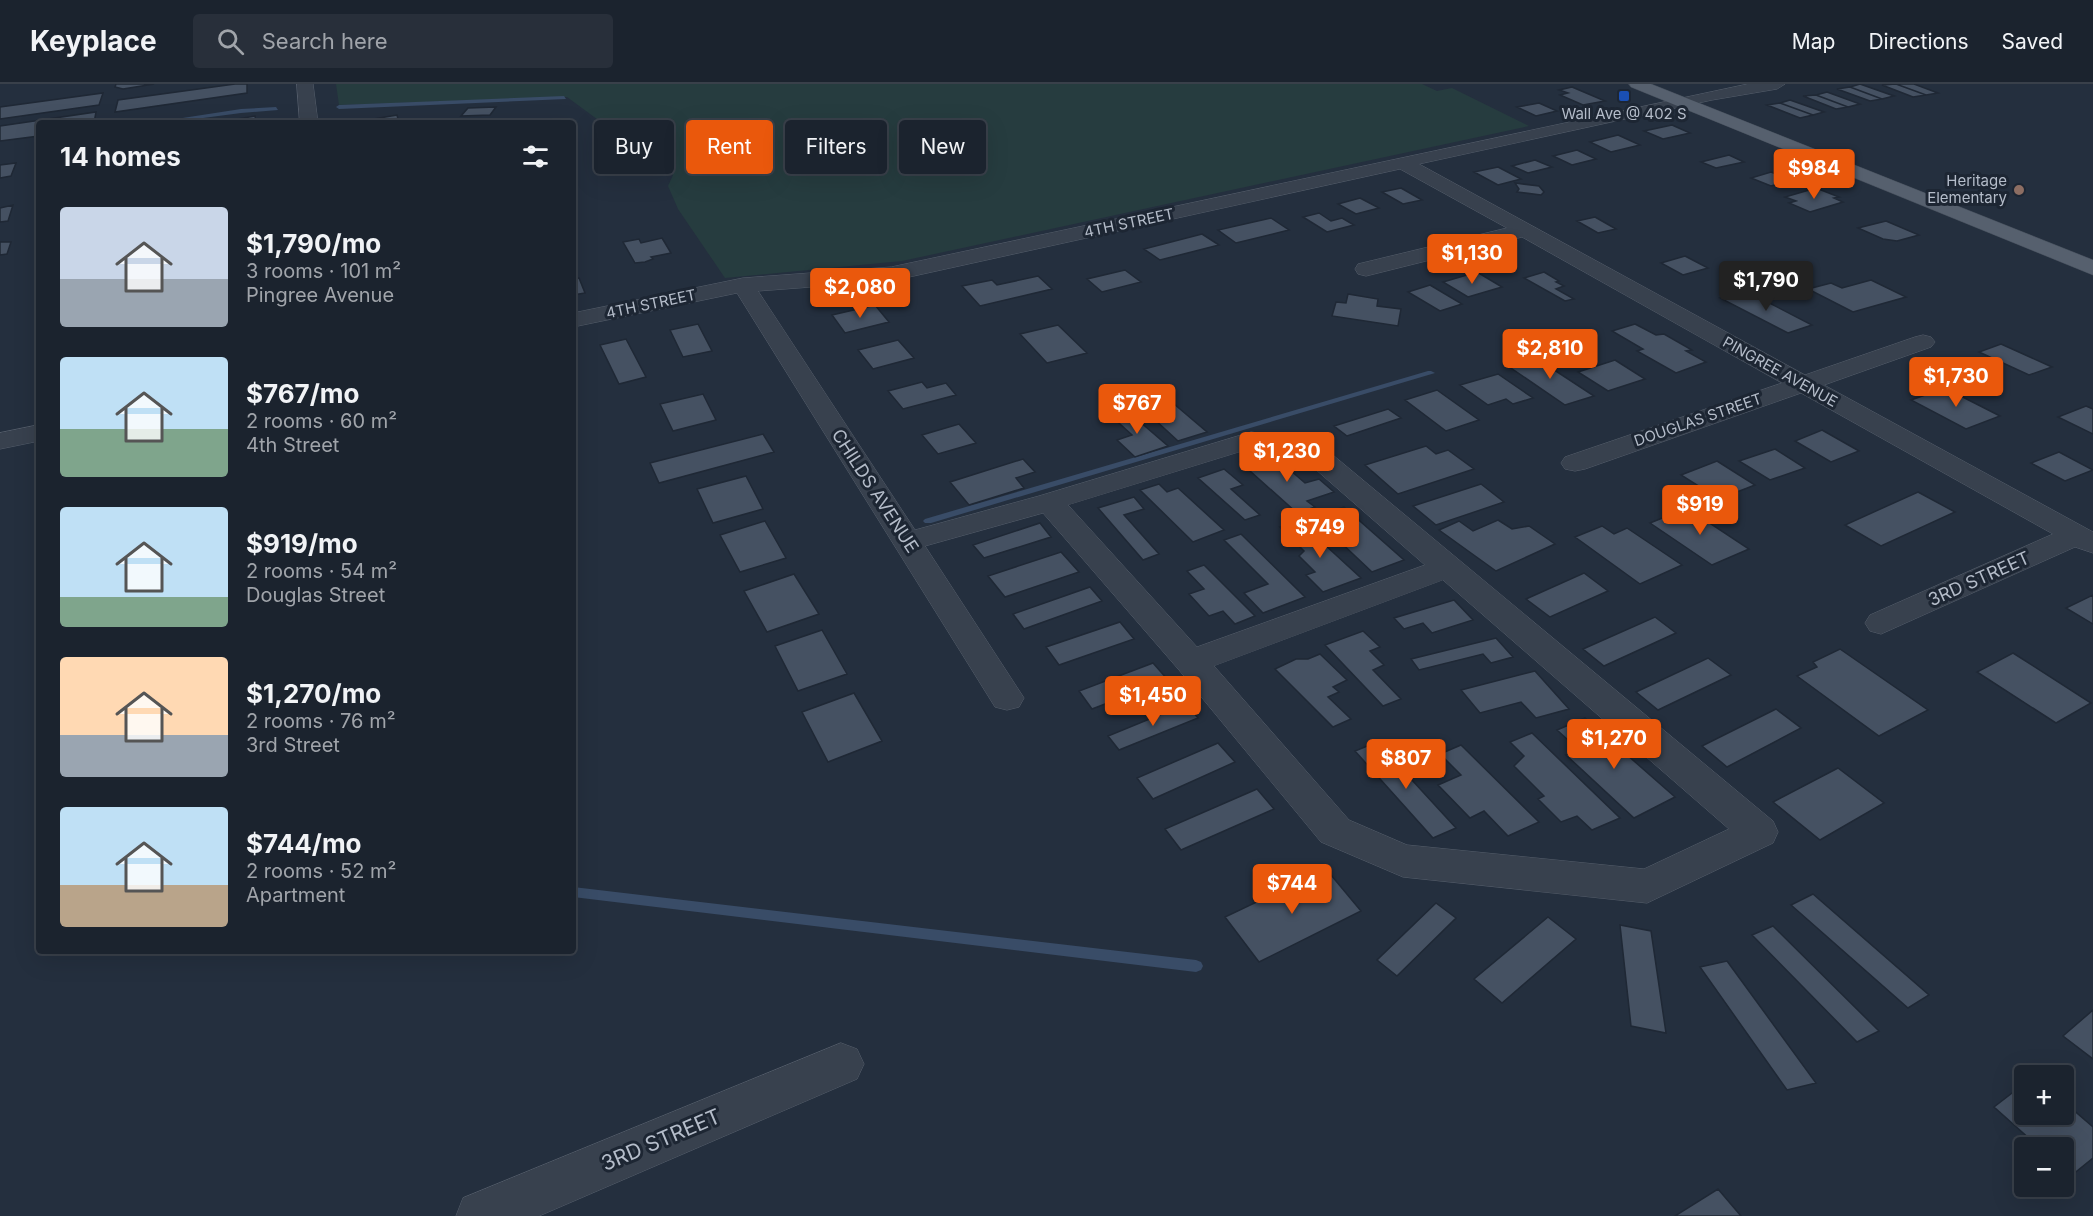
<!DOCTYPE html>
<meta charset="utf-8">
<style>
:root{--surface:#1b232e;--page:#282f3a;--text:#f1f3f6;--muted:#a0a4aa;--line:#39404a;--accent:#ea580c}
body{margin:0;font-family:Inter,sans-serif;background:var(--page);color:var(--text);height:100vh;display:flex;flex-direction:column;font-size:22px;white-space:nowrap}
*{box-sizing:border-box;margin:0}
p{font-size:20px;color:var(--muted)}
.icon{flex:none;width:33px;height:33px;fill:none;stroke:currentColor;stroke-width:2;stroke-linecap:round;stroke-linejoin:round}
.map{position:relative;flex:1;overflow:hidden}
.side{position:absolute;left:36px;top:36px;width:540px;height:834px;display:flex;flex-direction:column;background:var(--surface);border-radius:6px;box-shadow:0 6px 24px #0002,0 0 0 2px var(--line)}
.side>*{flex:none}
.top-card{position:absolute;left:594px;top:36px;width:570px;height:54px;display:flex;gap:12px}
.fabs{position:absolute;left:2014px;top:981px;display:grid;gap:12px}
.fabs a{display:grid;place-items:center;width:60px;height:60px;border-radius:6px;background:var(--surface);box-shadow:0 6px 24px #0002,0 0 0 2px var(--line);font-size:30px}
.price{position:absolute;translate:-50% -51px;padding:0 14px;border-radius:6px;background:var(--accent);color:#fff;font-size:20px;line-height:39px;filter:drop-shadow(0 2px 3px #0008)}
.price::after{content:'';position:absolute;left:50%;top:36px;width:18px;height:14px;margin-left:-9px;background:inherit;clip-path:polygon(0 0,100% 0,50% 100%)}
.price.selected{background:#222;color:#fff}
ul{padding:0;list-style:none}
li{display:flex;align-items:center;gap:18px;height:150px;padding:0 24px}
li span{display:grid;place-items:center;flex:none;width:168px;height:120px;border-radius:6px;color:#555}
li>.icon{margin-inline-start:auto}
span .icon{width:72px;height:72px;fill:#fffc;stroke-width:1}
li b{font-size:26px}
h2{display:flex;justify-content:space-between;align-items:center;height:72px;padding:0 24px;font-size:26px}
.tag{padding:0 21px;border-radius:6px;background:var(--surface);box-shadow:0 6px 24px #0002,0 0 0 2px var(--line);font-size:21px;line-height:54px}
.tag.selected{background:var(--accent);color:#fff}
header{display:flex;align-items:center;gap:36px;box-sizing:border-box;height:84px;padding:0 30px;background:var(--surface);border-bottom:2px solid var(--line)}
header strong{font-size:28px}
nav{display:flex;gap:33px;margin-inline-start:auto;font-size:21px}
.search{width:420px;height:54px;background:var(--page);display:flex;align-items:center;gap:15px;box-sizing:border-box;padding:0 21px;border-radius:6px;color:var(--muted);font-size:22px}
.map>svg:first-child{display:block}
.green{fill:#263c3f}
.lines{fill:none;stroke-linecap:round;stroke-linejoin:round}
.stream{fill:#394c67;fill-rule:evenodd}
.building{fill:#455162;stroke:#1f2835;stroke-width:1.5}
.minor-casing{stroke:#565f6c;stroke-width:1}
.major-casing{stroke:#414a57;stroke-width:1}
.minor{fill:#38414e;fill-rule:evenodd}
.major{fill:#56606e;fill-rule:evenodd}
.transit-dot{fill:#1a4fb4;stroke:#1d2633;stroke-width:2}
.education-dot{fill:#8d6e63;stroke:#1d2633;stroke-width:2}
.labels{text-anchor:middle;stroke-width:6;stroke-linejoin:round;paint-order:stroke}
.far-poi-label{font-size:15px;fill:#b4bcc9;stroke:#1d2633}
.far-street-label{font-size:15px;fill:#b4bcc9;stroke:#1d2633}
.street-label{font-size:18px;fill:#b4bcc9;stroke:#1d2633}
.near-street-label{font-size:21px;fill:#b4bcc9;stroke:#1d2633}
</style>
<header>
<strong>Keyplace</strong>
<div class="search"><svg class="icon" aria-label="search" viewBox="0 0 24 24"><circle cx="10" cy="10" r="6"/><path d="M15 15l6 6"/></svg>Search here</div>
<nav><a>Map</a><a>Directions</a><a>Saved</a></nav>
</header>
<div class="map">
<svg width="2093" height="1132" viewBox="0 0 2093 1132">
<rect width="100%" height="100%" fill="#242f3e"/>
<path class="green" d="M 336,0 L 1422,0 L 1437,7 L 1452,4 L 1529,42 L 902,177 L 725,194 L 678,125 L 668,102 L 673,91 L 567,13 L 339,21 Z"/>
<g class="lines">
<path class="stream" d="M 564,12 L 566,15 L 339,25 L 336,23 L 339,21 Z
M 276,23 L 278,26 L 241,29 L 165,39 L 150,39 L 241,25 Z
M 1428,287 L 1431,287 L 1435,289 L 931,439 L 925,439 L 923,437 L 925,435 Z
M 573,803 L 1196,876 L 1201,878 L 1203,882 L 1201,886 L 1196,888 L 573,813 Z"/>
</g>
<path class="building" d="M 116,0 L 154,0 L 123,5 L 115,3 Z
M 235,0 L 247,0 L 247,9 L 115,28 L 118,16 Z
M 1860,0 L 1894,12 L 1882,15 L 1850,3 Z
M 1896,0 L 1926,11 L 1913,13 L 1882,1 Z
M 1896,0 L 1914,0 L 1938,9 L 1926,11 Z
M 1572,3 L 1605,17 L 1583,21 L 1560,11 L 1568,9 L 1559,6 Z
M 1850,3 L 1882,15 L 1870,17 L 1837,5 Z
M 1827,8 L 1860,20 L 1848,23 L 1816,11 Z
M 103,9 L 99,21 L 0,35 L 0,23 Z
M 1816,11 L 1848,23 L 1836,25 L 1803,12 Z
M 1790,16 L 1824,28 L 1813,31 L 1780,19 Z
M 1539,19 L 1557,27 L 1536,32 L 1517,23 Z
M 1780,19 L 1813,31 L 1800,34 L 1767,21 Z
M 496,23 L 490,31 L 461,32 L 468,24 Z
M 96,28 L 94,39 L 39,39 L 39,52 L 0,57 L 0,42 Z
M 397,31 L 399,39 L 368,39 L 368,36 Z
M 255,32 L 256,39 L 226,39 L 226,37 Z
M 1672,41 L 1690,49 L 1663,55 L 1644,47 Z
M 747,44 L 750,50 L 729,53 L 727,47 Z
M 1618,51 L 1640,61 L 1611,68 L 1590,58 Z
M 1577,66 L 1596,75 L 1572,81 L 1553,72 Z
M 1729,71 L 1744,78 L 1716,84 L 1701,78 Z
M 1535,76 L 1552,83 L 1528,89 L 1512,82 Z
M 16,79 L 11,92 L 0,94 L 0,81 Z
M 1498,83 L 1521,95 L 1498,101 L 1474,88 Z
M 1771,88 L 1792,96 L 1771,102 L 1751,94 Z
M 1515,99 L 1539,102 L 1544,108 L 1541,111 L 1517,108 L 1519,105 Z
M 1401,104 L 1422,116 L 1403,120 L 1382,108 Z
M 1816,104 L 1839,113 L 1834,114 L 1843,118 L 1810,128 L 1789,119 L 1796,117 L 1785,113 Z
M 1360,114 L 1379,124 L 1356,130 L 1338,120 Z
M 13,121 L 8,137 L 0,138 L 0,124 Z
M 1319,129 L 1331,137 L 1342,134 L 1354,141 L 1327,148 L 1303,133 Z
M 1595,133 L 1616,145 L 1598,149 L 1577,137 Z
M 1271,134 L 1289,146 L 1236,159 L 1218,146 Z
M 1886,137 L 1919,151 L 1897,157 L 1883,155 L 1858,144 Z
M 1202,150 L 1219,161 L 1160,176 L 1144,165 Z
M 662,154 L 671,169 L 651,173 L 653,175 L 645,178 L 635,179 L 623,158 L 639,155 L 641,159 Z
M 0,158 L 11,158 L 7,170 L 0,171 Z
M 1685,172 L 1708,184 L 1683,191 L 1661,179 Z
M 1125,186 L 1141,198 L 1102,208 L 1087,195 Z
M 1477,188 L 1502,203 L 1468,213 L 1443,198 Z
M 1544,188 L 1559,197 L 1556,198 L 1564,202 L 1556,205 L 1574,215 L 1565,217 L 1524,194 Z
M 1038,192 L 1052,205 L 980,222 L 962,202 L 992,196 L 997,201 Z
M 579,194 L 585,209 L 573,211 L 573,195 Z
M 1871,196 L 1906,213 L 1853,228 L 1808,205 L 1831,199 L 1842,204 Z
M 1430,201 L 1462,220 L 1440,227 L 1408,208 Z
M 1744,206 L 1812,241 L 1788,249 L 1720,214 Z
M 1348,210 L 1378,215 L 1377,222 L 1401,225 L 1398,242 L 1332,232 L 1336,218 L 1346,219 Z
M 875,221 L 889,238 L 845,249 L 832,231 Z
M 698,240 L 712,267 L 683,273 L 670,246 Z
M 1635,240 L 1656,251 L 1664,250 L 1692,266 L 1686,267 L 1706,278 L 1676,289 L 1637,267 L 1643,265 L 1612,247 Z
M 1058,241 L 1087,269 L 1047,279 L 1020,250 Z
M 626,255 L 646,293 L 619,300 L 600,261 Z
M 898,256 L 914,274 L 873,285 L 858,266 Z
M 2001,260 L 2052,283 L 2029,291 L 1979,268 Z
M 1533,272 L 1594,312 L 1565,321 L 1505,280 Z
M 1615,276 L 1645,295 L 1608,307 L 1578,288 Z
M 1498,290 L 1533,314 L 1513,320 L 1506,315 L 1488,321 L 1460,301 Z
M 922,298 L 927,304 L 946,299 L 956,311 L 903,325 L 888,307 Z
M 1945,304 L 2000,332 L 1966,345 L 1911,316 Z
M 1437,306 L 1479,336 L 1446,347 L 1405,316 Z
M 703,310 L 716,336 L 673,347 L 660,320 Z
M 1167,314 L 1207,348 L 1178,357 L 1140,322 Z
M 2086,322 L 2093,325 L 2093,350 L 2058,333 Z
M 1125,325 L 1168,362 L 1135,373 L 1117,356 L 1132,351 L 1109,330 Z
M 1388,325 L 1401,334 L 1347,352 L 1334,342 Z
M 959,340 L 976,359 L 938,370 L 922,351 Z
M 1822,346 L 1859,367 L 1831,378 L 1795,357 Z
M 763,350 L 774,368 L 659,399 L 650,379 Z
M 1426,362 L 1436,370 L 1448,366 L 1474,385 L 1398,410 L 1365,381 Z
M 1775,365 L 1805,384 L 1770,396 L 1739,377 Z
M 2059,368 L 2093,386 L 2065,397 L 2031,379 Z
M 1259,372 L 1265,376 L 1275,373 L 1305,399 L 1319,395 L 1334,408 L 1307,417 L 1315,423 L 1297,429 L 1240,378 Z
M 1023,375 L 1035,388 L 1016,394 L 1024,404 L 969,421 L 950,398 Z
M 1717,377 L 1755,401 L 1719,415 L 1681,391 Z
M 1224,385 L 1243,401 L 1231,405 L 1260,431 L 1245,436 L 1198,394 Z
M 746,392 L 763,425 L 713,439 L 697,405 Z
M 1159,400 L 1167,408 L 1178,404 L 1224,446 L 1193,458 L 1140,406 Z
M 1481,400 L 1504,418 L 1436,441 L 1413,422 Z
M 1918,408 L 1955,428 L 1881,462 L 1845,441 Z
M 1134,413 L 1144,425 L 1124,431 L 1159,470 L 1143,476 L 1098,424 Z
M 1344,423 L 1404,476 L 1372,488 L 1335,453 L 1349,448 L 1328,428 Z
M 1687,424 L 1749,465 L 1712,481 L 1650,439 Z
M 1498,436 L 1512,445 L 1529,442 L 1555,460 L 1496,487 L 1439,446 L 1459,437 L 1473,447 Z
M 765,437 L 786,474 L 740,488 L 720,451 Z
M 1299,437 L 1361,494 L 1323,508 L 1306,491 L 1315,488 L 1299,472 L 1304,467 L 1280,443 Z
M 1040,439 L 1051,453 L 984,474 L 973,461 Z
M 1602,442 L 1614,450 L 1627,444 L 1682,481 L 1640,500 L 1575,453 Z
M 1241,450 L 1305,513 L 1263,529 L 1244,509 L 1268,500 L 1224,456 Z
M 1061,468 L 1079,488 L 1005,513 L 988,492 Z
M 1204,481 L 1255,532 L 1235,540 L 1223,527 L 1209,532 L 1189,510 L 1204,505 L 1187,487 Z
M 1584,489 L 1608,507 L 1550,533 L 1526,515 Z
M 794,490 L 819,530 L 767,548 L 744,507 Z
M 1090,503 L 1102,517 L 1024,545 L 1013,530 Z
M 2093,511 L 2093,540 L 2066,524 Z
M 1454,516 L 1473,536 L 1432,549 L 1423,539 L 1404,545 L 1394,534 Z
M 1655,533 L 1676,549 L 1604,582 L 1583,565 Z
M 1120,538 L 1134,555 L 1059,581 L 1046,563 Z
M 822,546 L 847,590 L 798,607 L 775,562 Z
M 1363,547 L 1380,563 L 1370,567 L 1384,581 L 1373,586 L 1401,615 L 1383,622 L 1325,561 Z
M 1496,554 L 1513,573 L 1491,579 L 1483,570 L 1419,586 L 1411,575 Z
M 1840,565 L 1928,626 L 1879,652 L 1797,592 L 1817,583 L 1813,578 Z
M 2013,569 L 2091,619 L 2056,639 L 1977,588 Z
M 1320,570 L 1347,596 L 1333,603 L 1339,608 L 1328,613 L 1351,635 L 1333,643 L 1275,585 L 1296,575 L 1308,575 Z
M 1708,574 L 1731,591 L 1658,626 L 1636,608 Z
M 1153,579 L 1168,596 L 1092,625 L 1079,607 Z
M 1535,587 L 1569,625 L 1536,634 L 1521,618 L 1480,629 L 1461,606 Z
M 854,609 L 882,657 L 828,678 L 802,628 Z
M 1186,620 L 1198,634 L 1119,666 L 1108,652 Z
M 1776,625 L 1801,644 L 1727,683 L 1702,662 Z
M 1585,634 L 1675,713 L 1634,734 L 1566,671 L 1579,666 L 1557,646 Z
M 1532,649 L 1620,734 L 1592,746 L 1577,732 L 1561,738 L 1538,715 L 1544,712 L 1514,682 L 1524,672 L 1510,658 Z
M 1377,658 L 1456,744 L 1433,754 L 1355,667 Z
M 1218,659 L 1235,678 L 1153,715 L 1137,694 Z
M 1461,661 L 1539,738 L 1508,752 L 1484,727 L 1470,734 L 1438,701 L 1461,691 L 1440,670 Z
M 1838,684 L 1884,719 L 1820,756 L 1773,718 Z
M 1257,705 L 1274,725 L 1181,766 L 1165,745 Z
M 1326,785 L 1361,827 L 1259,878 L 1225,833 Z
M 1813,810 L 1929,911 L 1908,924 L 1791,821 Z
M 1436,819 L 1456,834 L 1397,892 L 1377,876 Z
M 1548,833 L 1576,855 L 1502,919 L 1474,895 Z
M 1620,841 L 1651,847 L 1666,949 L 1631,942 Z
M 1773,842 L 1879,947 L 1857,958 L 1752,851 Z
M 1727,877 L 1816,999 L 1787,1006 L 1700,883 Z
M 2093,926 L 2093,975 L 2063,952 Z
M 2025,999 L 2025,1030 L 2064,1030 L 2064,1018 L 2093,1043 L 2093,1074 L 2072,1091 L 2064,1084 L 2064,1064 L 2040,1064 L 1994,1023 Z
M 1718,1105 L 1741,1132 L 1675,1132 Z"/>
<g class="lines">
<g class="minor-casing">
<path id="minor" d="M 297,0 L 313,0 L 318,39 L 300,39 Z
M 1748,0 L 1785,0 L 1777,5 L 1712,16 L 1419,80 L 1805,291 L 1915,253 L 1923,251 L 1931,253 L 1935,258 L 1931,263 L 1824,301 L 2093,448 L 2093,469 L 2075,463 L 1881,550 L 1870,547 L 1865,539 L 1870,531 L 2053,450 L 1801,309 L 1585,385 L 1575,387 L 1565,385 L 1561,379 L 1565,373 L 1782,299 L 1522,153 L 1366,192 L 1358,190 L 1355,185 L 1358,180 L 1507,144 L 1400,85 L 891,197 L 758,207 L 915,446 L 1039,412 L 1251,348 L 1316,357 L 1773,737 L 1778,748 L 1773,759 L 1647,819 L 1403,793 L 1321,758 L 1179,586 L 1043,429 L 925,462 L 1024,614 L 1019,623 L 1007,626 L 995,623 L 737,209 L 573,243 L 573,229 L 743,194 L 891,183 ZM 1252,364 L 1298,370 L 1425,481 L 1197,563 L 1068,421 ZM 1443,496 L 1729,745 L 1644,785 L 1407,761 L 1349,736 L 1214,582 Z
M 39,341 L 39,357 L 0,365 L 0,349 Z
M 841,959 L 857,965 L 864,980 L 857,995 L 539,1132 L 456,1132 L 463,1114 Z"/>
</g>
<g class="major-casing">
<path id="major" d="M 1629,0 L 1651,0 L 2093,176 L 2093,191 L 1631,3 Z"/>
</g>
<use href="#minor" class="minor"/>
<use href="#major" class="major"/>
</g>
<rect class="transit-dot" x="1618" y="6" width="12" height="12" rx="3"/>
<circle class="education-dot" cx="2019" cy="106" r="6"/>
<g class="labels">
<g class="far-poi-label">
<text x="1624" y="35">Wall Ave @ 402 S</text>
<text x="2007" y="102" text-anchor="end">Heritage<tspan x="2007" dy="17">Elementary</tspan></text>
</g>
<g class="far-street-label">
<text transform="translate(1129 139) rotate(-12)" y="5">4TH STREET</text>
<text transform="translate(651 220) rotate(-12)" y="5">4TH STREET</text>
<text transform="translate(1780 288) rotate(29)" y="5">PINGREE AVENUE</text>
<text transform="translate(1698 336) rotate(-19)" y="5">DOUGLAS STREET</text>
</g>
<g class="street-label">
<text transform="translate(875 407) rotate(57)" y="6">CHILDS AVENUE</text>
<text transform="translate(1979 495) rotate(-24)" y="6">3RD STREET</text>
</g>
<g class="near-street-label">
<text transform="translate(661 1056) rotate(-23)" y="7">3RD STREET</text>
</g>
</g>
</svg>
<div class="fabs">
<a>+</a>
<a>−</a>
</div>
<b class="price" style="left:1814px;top:116px">$984</b>
<b class="price" style="left:1472px;top:201px">$1,130</b>
<b class="price selected" style="left:1766px;top:228px">$1,790</b>
<b class="price" style="left:860px;top:235px">$2,080</b>
<b class="price" style="left:1550px;top:296px">$2,810</b>
<b class="price" style="left:1956px;top:324px">$1,730</b>
<b class="price" style="left:1137px;top:351px">$767</b>
<b class="price" style="left:1287px;top:399px">$1,230</b>
<b class="price" style="left:1700px;top:452px">$919</b>
<b class="price" style="left:1320px;top:475px">$749</b>
<b class="price" style="left:1153px;top:643px">$1,450</b>
<b class="price" style="left:1614px;top:686px">$1,270</b>
<b class="price" style="left:1406px;top:706px">$807</b>
<b class="price" style="left:1292px;top:831px">$744</b>
<div class="top-card">
<a class="tag">Buy</a>
<a class="tag selected">Rent</a>
<a class="tag">Filters</a>
<a class="tag">New</a>
</div>
<section class="side">
<h2>14 homes<svg class="icon" aria-label="filters" viewBox="0 0 24 24"><path d="M4 7h16M4 17h16"/><circle cx="9" cy="7" r="2"/><circle cx="15" cy="17" r="2"/></svg></h2>
<ul>
<li><span style="background:linear-gradient(#c9d6e8 60%,#9aa5b1 0)"><svg class="icon" aria-label="home" viewBox="0 0 24 24"><path d="M3 11l9-7 9 7M6 9v11h12V9"/></svg></span><div><b>$1,790/mo</b><p>3 rooms · 101 m²</p><p>Pingree Avenue</p></div></li>
<li><span style="background:linear-gradient(#bfe0f5 60%,#7fa58c 0)"><svg class="icon" aria-label="home" viewBox="0 0 24 24"><path d="M3 11l9-7 9 7M6 9v11h12V9"/></svg></span><div><b>$767/mo</b><p>2 rooms · 60 m²</p><p>4th Street</p></div></li>
<li><span style="background:linear-gradient(#bfe0f5 75%,#7fa58c 0)"><svg class="icon" aria-label="home" viewBox="0 0 24 24"><path d="M3 11l9-7 9 7M6 9v11h12V9"/></svg></span><div><b>$919/mo</b><p>2 rooms · 54 m²</p><p>Douglas Street</p></div></li>
<li><span style="background:linear-gradient(#ffd9b3 65%,#9aa5b1 0)"><svg class="icon" aria-label="home" viewBox="0 0 24 24"><path d="M3 11l9-7 9 7M6 9v11h12V9"/></svg></span><div><b>$1,270/mo</b><p>2 rooms · 76 m²</p><p>3rd Street</p></div></li>
<li><span style="background:linear-gradient(#bfe0f5 65%,#b9a48a 0)"><svg class="icon" aria-label="home" viewBox="0 0 24 24"><path d="M3 11l9-7 9 7M6 9v11h12V9"/></svg></span><div><b>$744/mo</b><p>2 rooms · 52 m²</p><p>Apartment</p></div></li>
</ul>
</section>
</div>
